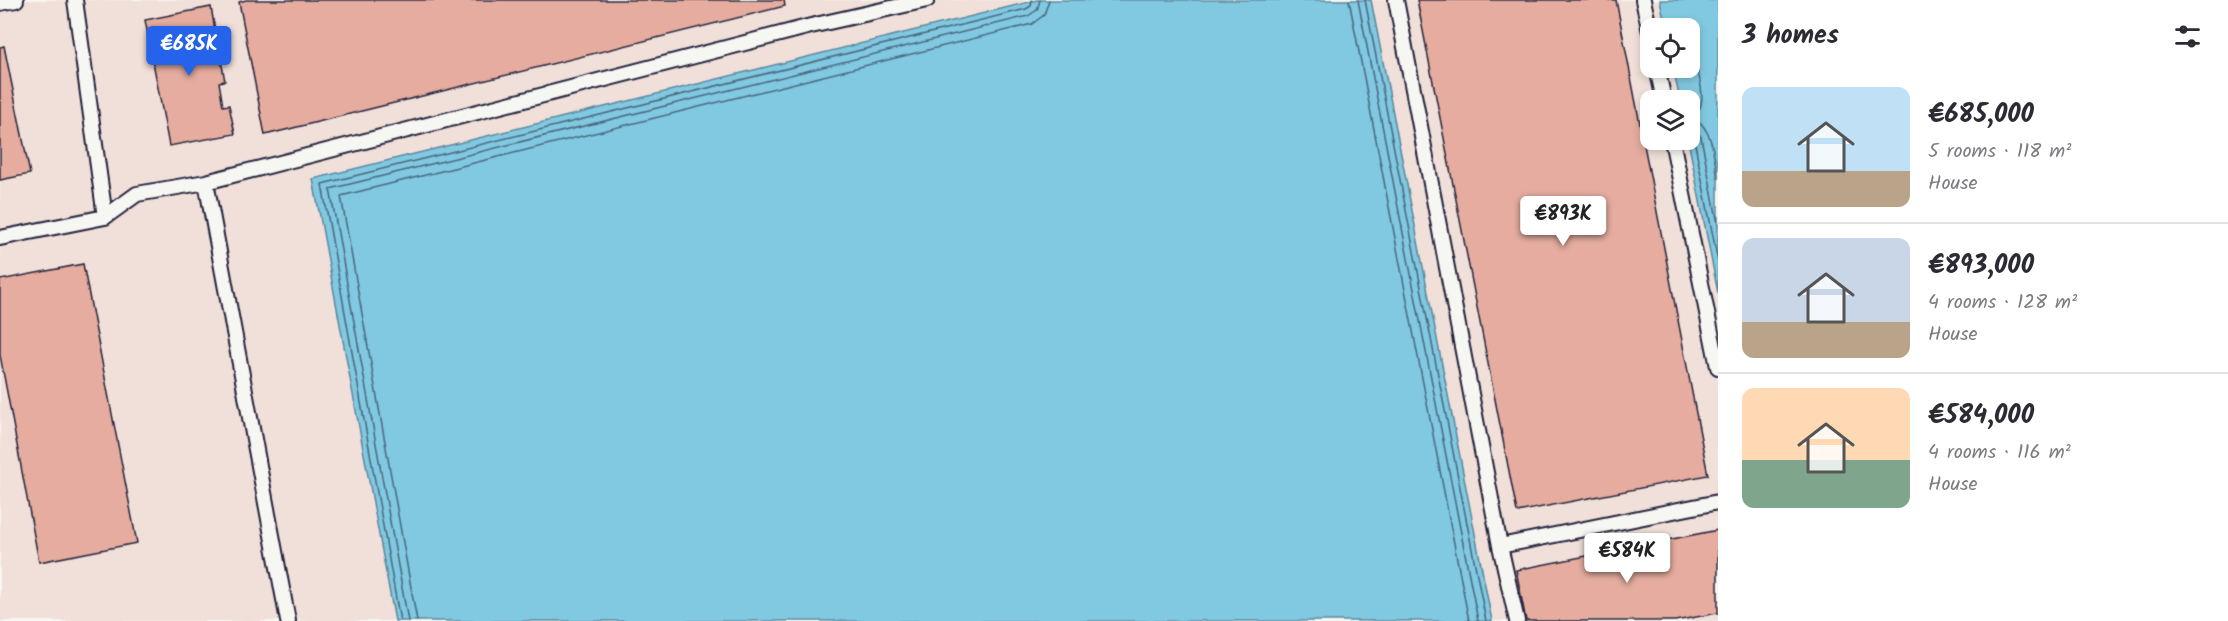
<!DOCTYPE html>
<meta charset="utf-8">
<style>
:root{--surface:#fff;--page:#f2f2f3;--text:#2b2b33;--muted:#7c7c81;--line:#e1e1e2;--accent:#2563eb}
body{margin:0;font-family:Kalam,sans-serif;background:var(--page);color:var(--text);height:100vh;display:flex;flex-direction:column;font-size:22px;white-space:nowrap}
*{box-sizing:border-box;margin:0}
p{font-size:20px;color:var(--muted)}
.icon{flex:none;width:33px;height:33px;fill:none;stroke:currentColor;stroke-width:2;stroke-linecap:round;stroke-linejoin:round}
.map{position:relative;flex:1;overflow:hidden}
.drawer{display:flex;flex-direction:column;background:var(--surface);width:510px}
.drawer>*{flex:none}
.buttons{position:absolute;left:1640px;top:18px;display:grid;gap:12px}
.buttons a{display:grid;place-items:center;width:60px;height:60px;border-radius:12px;background:var(--surface);box-shadow:0 3px 9px #0003;font-size:30px}
.price{position:absolute;translate:-50% -51px;padding:0 14px;border-radius:6px;background:#fff;color:#222;font-size:20px;line-height:39px;filter:drop-shadow(0 2px 3px #0008)}
.price::after{content:'';position:absolute;left:50%;top:36px;width:18px;height:14px;margin-left:-9px;background:inherit;clip-path:polygon(0 0,100% 0,50% 100%)}
.price.current{background:var(--accent);color:#fff}
ul{padding:0;list-style:none}
li{display:flex;align-items:center;gap:18px;height:150px;padding:0 24px}
li+li{border-top:2px solid var(--line)}
li span{display:grid;place-items:center;flex:none;width:168px;height:120px;border-radius:12px;color:#555}
li>.icon{margin-inline-start:auto}
span .icon{width:72px;height:72px;fill:#fffc;stroke-width:1}
li b{font-size:26px}
h2{display:flex;justify-content:space-between;align-items:center;height:72px;padding:0 24px;font-size:26px}
main{display:flex;flex:1;min-height:0}
.map>svg:first-child{display:block}
.built{fill:#f1e0d9}
.water{fill:#80c9e0;stroke:#5a869e;stroke-width:1.5}
.lines{fill:none;stroke-linecap:round;stroke-linejoin:round}
.shore{stroke:#48657d;stroke-width:1.5}
.building{fill:#e5ac9f;stroke:#22223b;stroke-width:1.5}
.service-casing{stroke:#22223b;stroke-width:18}
.service{stroke:#f6f6f2;stroke-width:14}
</style>
<main>
<div class="map">
<svg width="1718" height="621" viewBox="0 0 1718 621">
<rect width="100%" height="100%" fill="#f6f6f2"/>
<filter id="ink" filterUnits="userSpaceOnUse"><feTurbulence type="fractalNoise" baseFrequency=".0167" numOctaves="2"/><feDisplacementMap in="SourceGraphic" scale="12" xChannelSelector="R" yChannelSelector="G"/><feConvolveMatrix kernelMatrix="1 2 1 2 8 2 1 2 1" color-interpolation-filters="sRGB"/></filter>
<g filter="url(#ink)">
<path class="built" d="M 0,0 L 1037,0 L 314,179 L 395,621 L 0,621 Z
M 1371,0 L 1660,0 L 1666,28 L 1650,28 L 1650,68 L 1673,68 L 1680,100 L 1650,100 L 1650,140 L 1688,140 L 1718,293 L 1718,621 L 1492,621 Z"/>
<path class="water" d="M 1037,0 L 1371,0 L 1492,621 L 395,621 L 313,179 Z
M 1660,0 L 1718,0 L 1718,293 L 1688,140 L 1689,100 L 1680,100 L 1673,68 L 1689,68 L 1689,28 L 1666,28 Z"/>
<g class="lines">
<path class="shore" d="M 1349,0 L 1469,621
M 1358,0 L 1478,621
M 1365,0 L 1486,621
M 1689,52 C 1697,61 1704,92 1701,104 C 1700,109 1697,113 1695,117 C 1714,134 1713,153 1718,178
M 1689,126 L 1696,130 L 1701,137 L 1718,224
M 1689,134 L 1694,139 L 1718,262
M 400,621 L 322,184 L 1026,9 L 1031,6 L 1032,0
M 408,621 L 330,189 L 1028,16 L 1037,10 L 1040,0
M 417,621 L 341,196 L 1032,24 L 1044,15 L 1049,0"/>
</g>
<path class="building" d="M 246,0 L 784,0 L 785,6 L 265,135 L 239,2 Z
M 1417,0 L 1616,0 L 1708,475 L 1517,512 Z
M 211,7 L 216,36 L 211,37 L 215,61 L 221,60 L 225,81 L 219,82 L 223,106 L 229,105 L 235,134 L 169,146 L 145,20 Z
M 4,46 L 30,174 L 0,180 L 0,47 Z
M 83,264 L 137,543 L 39,562 L 0,355 L 0,280 Z
M 1718,530 L 1718,613 L 1675,621 L 1526,621 L 1516,570 Z"/>
<g class="lines">
<g class="service-casing">
<path id="service" d="M 75,0 L 105,217
M 1396,0 L 1500,546 L 1517,621
M 1643,0 L 1650,32
M 0,3 L 16,0
M 1657,68 L 1664,100
M 1672,140 L 1718,367
M 206,182 L 288,621
M 0,238 L 105,217 L 137,194 L 206,182 L 811,26 L 927,0
M 1500,546 L 1718,502"/>
</g>
<use href="#service" class="service"/>
</g>
</g>
</svg>
<div class="buttons">
<a><svg class="icon" aria-label="locate" viewBox="0 0 24 24"><circle cx="12" cy="12" r="6"/><path d="M12 2v4M12 18v4M2 12h4M18 12h4"/></svg></a>
<a><svg class="icon" aria-label="layers" viewBox="0 0 24 24"><path d="M12 4l9 5-9 5-9-5zM3 14l9 5 9-5"/></svg></a>
</div>
<b class="price current" style="left:189px;top:77px">€685K</b>
<b class="price" style="left:1563px;top:247px">€893K</b>
<b class="price" style="left:1627px;top:584px">€584K</b>
</div>
<section class="drawer">
<h2>3 homes<svg class="icon" aria-label="filters" viewBox="0 0 24 24"><path d="M4 7h16M4 17h16"/><circle cx="9" cy="7" r="2"/><circle cx="15" cy="17" r="2"/></svg></h2>
<ul>
<li><span style="background:linear-gradient(#bfe0f5 70%,#b9a48a 0)"><svg class="icon" aria-label="home" viewBox="0 0 24 24"><path d="M3 11l9-7 9 7M6 9v11h12V9"/></svg></span><div><b>€685,000</b><p>5 rooms · 118 m²</p><p>House</p></div></li>
<li><span style="background:linear-gradient(#c9d6e8 70%,#b9a48a 0)"><svg class="icon" aria-label="home" viewBox="0 0 24 24"><path d="M3 11l9-7 9 7M6 9v11h12V9"/></svg></span><div><b>€893,000</b><p>4 rooms · 128 m²</p><p>House</p></div></li>
<li><span style="background:linear-gradient(#ffd9b3 60%,#7fa58c 0)"><svg class="icon" aria-label="home" viewBox="0 0 24 24"><path d="M3 11l9-7 9 7M6 9v11h12V9"/></svg></span><div><b>€584,000</b><p>4 rooms · 116 m²</p><p>House</p></div></li>
</ul>
</section>
</main>
